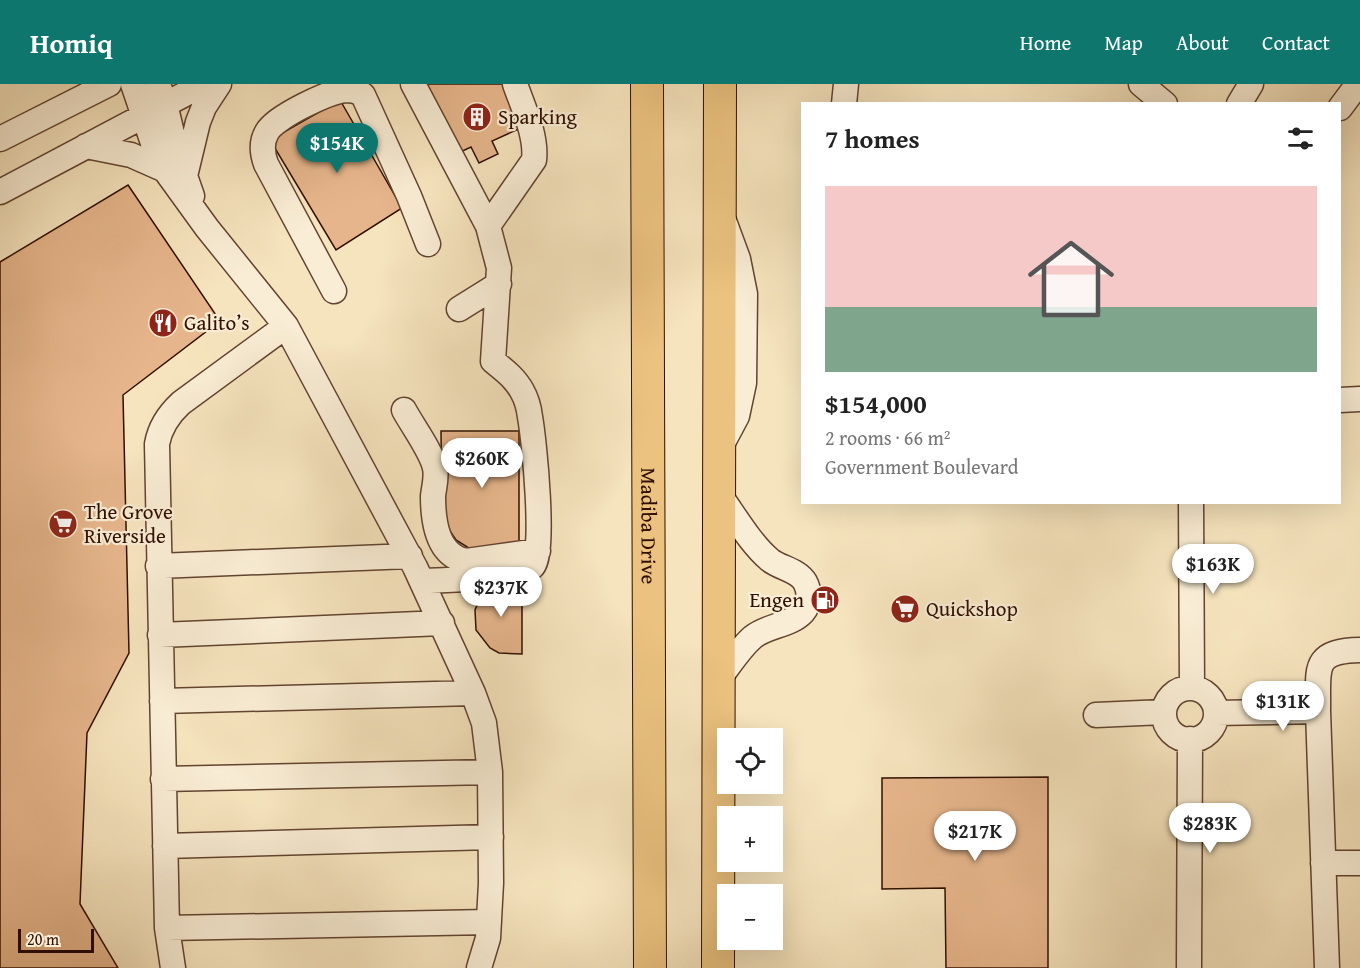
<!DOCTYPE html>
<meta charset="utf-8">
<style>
:root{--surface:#fff;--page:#f2f2f2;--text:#222;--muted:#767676;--accent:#0f766e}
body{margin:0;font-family:"Gentium Book Plus",serif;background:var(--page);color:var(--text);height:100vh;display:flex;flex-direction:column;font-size:22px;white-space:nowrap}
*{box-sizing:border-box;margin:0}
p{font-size:20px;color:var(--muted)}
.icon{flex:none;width:33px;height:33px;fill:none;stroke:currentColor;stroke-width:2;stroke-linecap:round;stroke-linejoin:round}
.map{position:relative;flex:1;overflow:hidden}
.details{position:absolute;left:801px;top:18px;width:540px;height:402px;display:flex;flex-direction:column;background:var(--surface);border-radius:0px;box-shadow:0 6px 24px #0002}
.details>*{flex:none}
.controls{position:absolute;left:717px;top:644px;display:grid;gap:12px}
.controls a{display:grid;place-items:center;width:66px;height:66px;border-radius:0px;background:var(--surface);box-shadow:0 6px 24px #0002;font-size:30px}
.scale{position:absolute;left:18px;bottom:15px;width:76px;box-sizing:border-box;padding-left:6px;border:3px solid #300f01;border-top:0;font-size:16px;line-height:21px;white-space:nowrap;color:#300f01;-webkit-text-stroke:4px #f9edd5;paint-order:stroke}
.price{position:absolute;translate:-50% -51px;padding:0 14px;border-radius:21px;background:#fff;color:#222;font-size:20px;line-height:39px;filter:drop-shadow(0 2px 3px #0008)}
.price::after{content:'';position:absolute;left:50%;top:36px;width:18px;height:14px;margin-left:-9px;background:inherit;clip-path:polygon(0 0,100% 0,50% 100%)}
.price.selected{background:var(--accent);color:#fff}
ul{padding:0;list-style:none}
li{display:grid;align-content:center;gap:12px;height:318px;padding:0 24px}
li span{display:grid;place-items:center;height:186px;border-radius:0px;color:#555}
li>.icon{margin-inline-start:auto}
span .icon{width:108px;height:108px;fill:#fffc;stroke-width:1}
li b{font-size:26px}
h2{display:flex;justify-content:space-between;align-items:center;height:72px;padding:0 24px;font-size:26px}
header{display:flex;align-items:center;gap:36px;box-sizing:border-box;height:84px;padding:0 30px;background:var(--accent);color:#fff}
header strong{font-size:28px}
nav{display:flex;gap:33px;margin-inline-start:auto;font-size:21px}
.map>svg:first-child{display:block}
.building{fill:#e6b58b;stroke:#300f01;stroke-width:1.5}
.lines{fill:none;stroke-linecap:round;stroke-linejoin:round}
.minor-casing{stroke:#624430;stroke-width:27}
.major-casing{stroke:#300f01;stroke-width:34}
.minor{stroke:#f9edd5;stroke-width:24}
.major{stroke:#ebc27f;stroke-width:32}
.labels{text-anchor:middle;stroke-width:4.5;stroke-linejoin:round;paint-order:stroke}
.poi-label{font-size:21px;fill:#300f01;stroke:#f9edd5;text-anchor:start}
.street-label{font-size:21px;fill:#300f01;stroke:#f9edd5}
</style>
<header>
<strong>Homiq</strong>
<nav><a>Home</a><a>Map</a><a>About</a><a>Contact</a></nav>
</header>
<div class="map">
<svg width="1360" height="884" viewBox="0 0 1360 884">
<rect width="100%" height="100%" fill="#f6e4be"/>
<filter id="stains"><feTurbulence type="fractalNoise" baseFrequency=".00333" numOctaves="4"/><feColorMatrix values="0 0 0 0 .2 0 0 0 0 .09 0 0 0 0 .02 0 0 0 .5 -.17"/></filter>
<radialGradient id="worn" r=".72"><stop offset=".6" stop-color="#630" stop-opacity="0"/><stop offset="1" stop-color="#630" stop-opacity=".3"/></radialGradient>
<path class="building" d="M 419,0 L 511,0 L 523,43 L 492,57 L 498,70 L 479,79 L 471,63 L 454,71 Z
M 340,16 L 402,124 L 336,166 L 270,56 Z
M 128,101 L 220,237 L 123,311 L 129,569 L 87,649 L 80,820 L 118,884 L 0,884 L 0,178 Z
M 441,347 L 519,347 L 519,467 L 475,468 L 456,456 L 442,435 Z
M 522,499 L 522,570 L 499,569 L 490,564 L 476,546 L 475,526 L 480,514 L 494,501 Z
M 1048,693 L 1048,884 L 946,884 L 945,804 L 882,805 L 882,694 Z"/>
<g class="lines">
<g class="minor-casing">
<path id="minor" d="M 133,0 L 157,71 L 165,86 L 207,144 L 286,242 L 415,483 L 473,609 L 484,639 L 490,688 L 491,799 L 488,854 L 479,884
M 158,0 L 165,20 L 176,66 L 192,112
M 413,0 L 488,142 L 499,184 L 493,277 C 504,286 515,294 522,307 C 526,314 529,324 530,333 C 534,354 546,473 532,483 C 516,494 445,496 423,497
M 1141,0 L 1165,20
M 844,20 L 846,0
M 1239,20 L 1251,0
M 1340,24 L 1358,0
M 0,55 L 109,0
M 86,62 L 131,71 L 165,86
M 185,92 L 198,38 L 204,23 L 219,0
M 0,108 L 204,0
M 488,142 L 534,76 C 537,52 523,23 515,0
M 334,207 L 266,80 C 262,69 261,58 267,48 C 275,33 328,8 345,6 C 352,6 358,7 363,11 L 409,112 L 428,160
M 459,225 L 499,200
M 1340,316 L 1360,315
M 404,326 C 412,341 432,368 435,384 C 437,393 434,403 433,412 C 433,438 437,471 466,477 L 538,467
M 720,364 L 737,332 L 744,299 L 745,210 L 738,175 L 724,137
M 1191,418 L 1192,604
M 158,482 L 410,472
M 160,551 L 442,539
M 718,596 C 729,582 740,564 753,553 C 768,541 790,542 803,528 C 810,520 810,507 805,498 C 798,486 780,484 770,476 C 750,459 735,432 719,410
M1164 630a26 26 0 1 1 52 0a26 26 0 1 1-52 0Z
M 162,617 L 473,609
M 1216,629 L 1318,627
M 1096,631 L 1164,628
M 163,695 L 490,688
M 165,762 L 491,753
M 1323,779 L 1360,779
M 167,844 L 489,838
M 173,884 L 167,844 L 157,360 C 160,343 168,331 181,319 L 286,242
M 1189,884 L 1190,655
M 1327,884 L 1318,627 C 1319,586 1310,567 1360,566"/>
</g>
<g class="major-casing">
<g id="major">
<path id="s1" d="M 647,0 L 650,884"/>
<path d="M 718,884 L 720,0"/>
</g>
</g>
<use href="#minor" class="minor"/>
<use href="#major" class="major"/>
</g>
<defs>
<g id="building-disc" transform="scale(1.5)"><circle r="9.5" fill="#8f2418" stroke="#f9edd5"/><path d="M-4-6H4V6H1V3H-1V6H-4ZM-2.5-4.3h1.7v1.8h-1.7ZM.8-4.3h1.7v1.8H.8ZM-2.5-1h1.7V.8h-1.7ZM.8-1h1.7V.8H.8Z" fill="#fff"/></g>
<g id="restaurant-disc" transform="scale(1.5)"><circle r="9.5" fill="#8f2418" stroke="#f9edd5"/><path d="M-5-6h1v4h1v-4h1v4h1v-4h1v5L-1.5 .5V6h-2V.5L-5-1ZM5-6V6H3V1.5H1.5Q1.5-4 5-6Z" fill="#fff"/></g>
<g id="supermarket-disc" transform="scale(1.5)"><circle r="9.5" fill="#8f2418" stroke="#f9edd5"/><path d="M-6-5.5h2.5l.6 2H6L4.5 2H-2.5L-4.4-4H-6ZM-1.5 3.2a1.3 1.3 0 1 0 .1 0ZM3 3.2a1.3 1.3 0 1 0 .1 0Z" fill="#fff"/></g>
<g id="fuel-disc" transform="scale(1.5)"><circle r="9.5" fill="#8f2418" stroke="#f9edd5"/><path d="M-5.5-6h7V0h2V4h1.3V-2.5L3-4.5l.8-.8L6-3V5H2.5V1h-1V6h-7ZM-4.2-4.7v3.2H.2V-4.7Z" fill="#fff"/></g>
</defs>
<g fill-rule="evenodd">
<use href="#building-disc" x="477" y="33"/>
<use href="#restaurant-disc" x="163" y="239"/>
<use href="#supermarket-disc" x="63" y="440"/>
<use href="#fuel-disc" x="825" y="516"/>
<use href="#supermarket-disc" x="905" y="525"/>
</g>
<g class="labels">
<g class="poi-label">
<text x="498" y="40">Sparking</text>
<text x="184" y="246">Galito’s</text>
<text x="84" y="435">The Grove<tspan x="84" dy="24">Riverside</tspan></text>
<text x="804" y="523" text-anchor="end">Engen</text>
<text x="926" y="532">Quickshop</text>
</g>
<g class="street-label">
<text dy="7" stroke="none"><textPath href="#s1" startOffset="442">Madiba Drive</textPath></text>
</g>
</g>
<rect width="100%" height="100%" filter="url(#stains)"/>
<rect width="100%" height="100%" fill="url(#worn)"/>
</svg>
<div class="controls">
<a><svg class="icon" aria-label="locate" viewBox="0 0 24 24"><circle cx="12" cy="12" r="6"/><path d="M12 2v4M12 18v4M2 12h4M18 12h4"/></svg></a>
<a>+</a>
<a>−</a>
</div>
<div class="scale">20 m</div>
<b class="price selected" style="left:337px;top:90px">$154K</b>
<b class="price" style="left:482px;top:405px">$260K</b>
<b class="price" style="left:1213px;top:511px">$163K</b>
<b class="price" style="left:501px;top:534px">$237K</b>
<b class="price" style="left:1283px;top:648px">$131K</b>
<b class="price" style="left:1210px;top:770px">$283K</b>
<b class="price" style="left:975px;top:778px">$217K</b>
<section class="details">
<h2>7 homes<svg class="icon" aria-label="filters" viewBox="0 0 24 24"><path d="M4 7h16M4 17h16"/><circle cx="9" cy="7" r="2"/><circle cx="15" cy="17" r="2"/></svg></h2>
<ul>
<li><span style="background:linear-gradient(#f6c9c9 65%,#7fa58c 0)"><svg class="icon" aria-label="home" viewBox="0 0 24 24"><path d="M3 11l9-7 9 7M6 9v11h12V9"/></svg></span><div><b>$154,000</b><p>2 rooms · 66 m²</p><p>Government Boulevard</p></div></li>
</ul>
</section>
</div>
